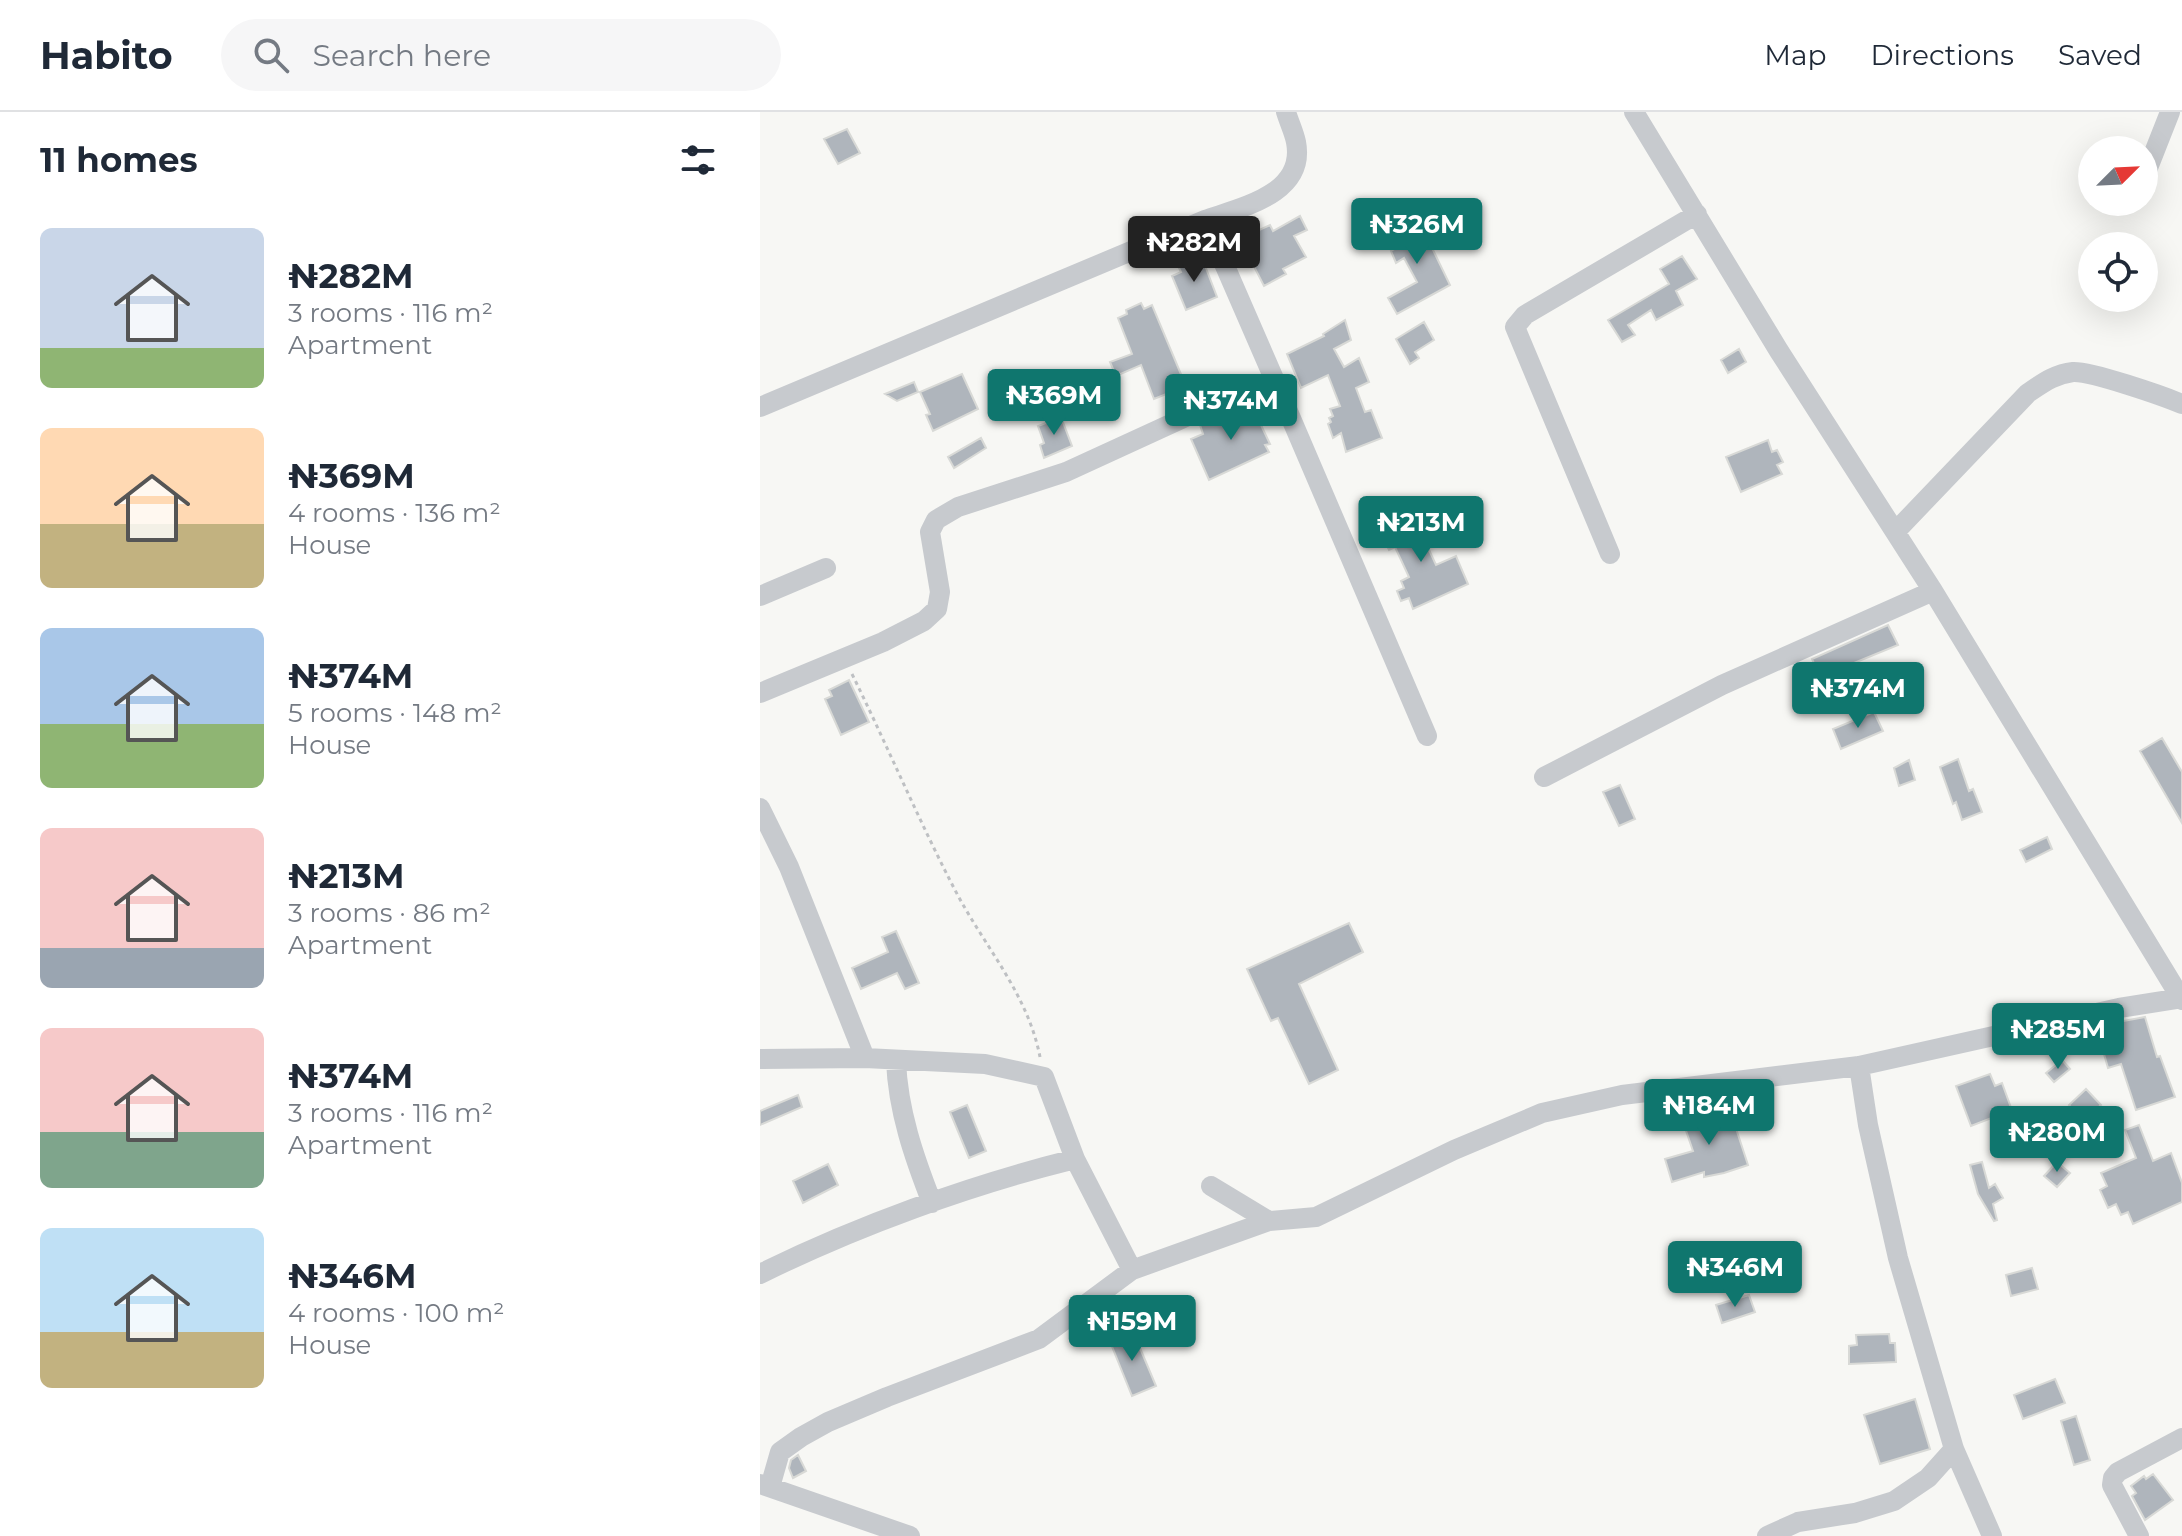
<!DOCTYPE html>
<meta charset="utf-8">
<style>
:root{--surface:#fff;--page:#f6f6f7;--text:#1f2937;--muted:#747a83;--line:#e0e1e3;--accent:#0f766e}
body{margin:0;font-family:Montserrat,sans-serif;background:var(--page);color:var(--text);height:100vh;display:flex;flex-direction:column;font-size:30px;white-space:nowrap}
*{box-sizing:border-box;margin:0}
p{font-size:26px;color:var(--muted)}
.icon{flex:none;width:44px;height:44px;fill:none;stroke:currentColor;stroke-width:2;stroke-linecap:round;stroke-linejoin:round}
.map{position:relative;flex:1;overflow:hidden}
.drawer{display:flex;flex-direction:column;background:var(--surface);width:760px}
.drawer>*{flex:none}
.needle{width:52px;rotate:66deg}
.controls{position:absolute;left:1318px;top:24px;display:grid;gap:16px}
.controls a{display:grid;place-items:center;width:80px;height:80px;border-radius:50%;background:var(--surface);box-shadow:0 8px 32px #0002;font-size:40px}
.price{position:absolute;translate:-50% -68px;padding:0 18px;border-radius:8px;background:var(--accent);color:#fff;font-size:26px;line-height:52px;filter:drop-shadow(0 2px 4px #0008)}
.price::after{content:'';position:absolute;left:50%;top:48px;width:24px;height:18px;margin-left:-12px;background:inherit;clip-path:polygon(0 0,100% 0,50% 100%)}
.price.current{background:#222;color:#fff}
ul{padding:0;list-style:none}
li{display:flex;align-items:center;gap:24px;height:200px;padding:0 40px}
li span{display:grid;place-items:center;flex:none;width:224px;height:160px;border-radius:12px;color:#555}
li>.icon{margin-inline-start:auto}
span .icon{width:96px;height:96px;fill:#fffc;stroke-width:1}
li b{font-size:34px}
h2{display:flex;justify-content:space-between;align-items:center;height:96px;padding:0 40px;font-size:34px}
header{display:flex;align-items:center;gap:48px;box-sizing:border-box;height:112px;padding:0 40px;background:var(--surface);border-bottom:2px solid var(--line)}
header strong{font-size:38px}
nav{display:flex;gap:44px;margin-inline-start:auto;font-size:28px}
.search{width:560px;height:72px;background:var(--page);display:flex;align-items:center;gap:20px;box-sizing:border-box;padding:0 28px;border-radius:44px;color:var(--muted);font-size:30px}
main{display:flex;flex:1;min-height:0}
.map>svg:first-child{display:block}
.building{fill:#afb5bc;stroke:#d8d9d6;stroke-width:2}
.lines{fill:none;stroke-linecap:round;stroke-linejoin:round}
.path{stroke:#bec0c3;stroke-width:3;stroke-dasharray:4 4;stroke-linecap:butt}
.minor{stroke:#c7cace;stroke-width:20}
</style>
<header>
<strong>Habito</strong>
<div class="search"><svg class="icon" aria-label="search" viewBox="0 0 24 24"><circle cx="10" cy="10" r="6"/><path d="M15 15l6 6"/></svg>Search here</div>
<nav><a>Map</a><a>Directions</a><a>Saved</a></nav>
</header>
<main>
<section class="drawer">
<h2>11 homes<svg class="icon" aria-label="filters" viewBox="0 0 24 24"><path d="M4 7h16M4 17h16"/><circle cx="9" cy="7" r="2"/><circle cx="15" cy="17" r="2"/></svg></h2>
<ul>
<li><span style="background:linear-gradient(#c9d6e8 75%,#8fb573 0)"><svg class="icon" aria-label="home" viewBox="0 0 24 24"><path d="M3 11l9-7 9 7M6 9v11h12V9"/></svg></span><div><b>₦282M</b><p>3 rooms · 116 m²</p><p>Apartment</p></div></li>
<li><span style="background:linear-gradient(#ffd9b3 60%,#c2b280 0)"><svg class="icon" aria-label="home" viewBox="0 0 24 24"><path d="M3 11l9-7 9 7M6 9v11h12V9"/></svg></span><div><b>₦369M</b><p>4 rooms · 136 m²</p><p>House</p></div></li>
<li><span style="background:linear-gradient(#a9c7e8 60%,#8fb573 0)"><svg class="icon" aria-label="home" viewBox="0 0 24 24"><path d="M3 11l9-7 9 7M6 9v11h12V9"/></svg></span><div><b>₦374M</b><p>5 rooms · 148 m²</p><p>House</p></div></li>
<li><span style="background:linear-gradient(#f6c9c9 75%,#9aa5b1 0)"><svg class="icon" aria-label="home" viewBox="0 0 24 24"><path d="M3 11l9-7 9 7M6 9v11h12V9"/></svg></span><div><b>₦213M</b><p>3 rooms · 86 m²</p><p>Apartment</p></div></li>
<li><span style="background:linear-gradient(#f6c9c9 65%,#7fa58c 0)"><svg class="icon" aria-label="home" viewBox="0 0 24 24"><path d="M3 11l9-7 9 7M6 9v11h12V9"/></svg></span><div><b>₦374M</b><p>3 rooms · 116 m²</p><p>Apartment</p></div></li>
<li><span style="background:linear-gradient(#bfe0f5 65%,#c2b280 0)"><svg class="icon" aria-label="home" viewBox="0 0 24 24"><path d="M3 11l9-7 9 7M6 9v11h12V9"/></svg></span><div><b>₦346M</b><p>4 rooms · 100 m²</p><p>House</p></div></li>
</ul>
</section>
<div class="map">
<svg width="1422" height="1424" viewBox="0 0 1422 1424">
<rect width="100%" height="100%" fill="#f7f7f4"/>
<path class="building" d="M 87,17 L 100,41 L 78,52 L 64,27 Z
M 540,104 L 547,118 L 534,124 L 546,145 L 523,157 L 526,162 L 504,174 L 483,133 L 490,130 L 488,123 L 510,113 L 513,119 Z
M 647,107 L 650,113 L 659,109 L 690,173 L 637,202 L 628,186 L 657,170 L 644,146 L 636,151 L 631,139 L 638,135 L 632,123 L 635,121 L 632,115 Z
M 431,144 L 435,155 L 444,151 L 457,185 L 426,198 L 412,164 L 421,160 L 416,150 Z
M 922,144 L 937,167 L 916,179 L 923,193 L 896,208 L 891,198 L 868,213 L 875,223 L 862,230 L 848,208 L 909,172 L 900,157 Z
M 381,191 L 384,197 L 392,193 L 423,267 L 411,272 L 414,279 L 394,287 L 381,253 L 356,264 L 350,250 L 372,242 L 358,206 L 367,202 L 366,198 Z
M 585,208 L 591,228 L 574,237 L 584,255 L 599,246 L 609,270 L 596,276 L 605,300 L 611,298 L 622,326 L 586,340 L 581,321 L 573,326 L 568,312 L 571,310 L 569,306 L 573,304 L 570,297 L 580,294 L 568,263 L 541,276 L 527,242 L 564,224 L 563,222 Z
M 664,210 L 674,228 L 655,240 L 659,246 L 650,252 L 636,227 Z
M 979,237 L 986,250 L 968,261 L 961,248 Z
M 202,262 L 218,297 L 173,319 L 166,303 L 170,302 L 160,280 Z
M 154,270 L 158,280 L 137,289 L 125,282 Z
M 491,292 L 510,332 L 505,333 L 509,340 L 449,368 L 431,327 L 443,322 L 440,313 Z
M 301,305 L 312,334 L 284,346 L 280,333 L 284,331 L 278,314 Z
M 221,326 L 226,336 L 194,356 L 188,345 Z
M 1008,328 L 1012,340 L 1017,338 L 1023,350 L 1017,353 L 1022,362 L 981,380 L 966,345 Z
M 650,397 L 676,453 L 696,444 L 708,472 L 653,497 L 649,486 L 641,489 L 637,479 L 644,476 L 641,469 L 649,465 L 635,435 L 629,438 L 623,425 L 629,423 L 625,412 Z
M 1128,513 L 1138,533 L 1060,565 L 1052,547 Z
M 89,568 L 109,610 L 81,623 L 65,587 L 72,584 L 69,578 Z
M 1114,600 L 1123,619 L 1081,637 L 1073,617 Z
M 1402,626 L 1422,660 L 1422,711 L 1380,639 Z
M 1198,647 L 1209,679 L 1213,677 L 1222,700 L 1202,708 L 1196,690 L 1193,692 L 1180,655 Z
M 1149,648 L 1155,668 L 1139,674 L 1134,656 Z
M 860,673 L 875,707 L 859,714 L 843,680 Z
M 1287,725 L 1292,737 L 1266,750 L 1260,738 Z
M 589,811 L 603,840 L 539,872 L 578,958 L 549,972 L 518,906 L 511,909 L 487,857 Z
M 136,819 L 159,871 L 145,877 L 137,861 L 101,877 L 92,856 L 128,840 L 122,825 Z
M 1385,905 L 1397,945 L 1400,944 L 1415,985 L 1376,998 L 1361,952 L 1348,956 L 1336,914 Z
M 1302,948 L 1310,957 L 1294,970 L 1286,961 Z
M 1230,962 L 1235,974 L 1242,971 L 1254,1004 L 1236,1011 L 1234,1005 L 1211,1014 L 1196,974 Z
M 1326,977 L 1341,993 L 1323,1009 L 1309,993 Z
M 38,983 L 42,995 L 0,1013 L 0,999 Z
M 207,993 L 226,1039 L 209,1046 L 190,1000 Z
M 969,995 L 988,1053 L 964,1061 L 944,1065 L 944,1060 L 912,1070 L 905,1047 L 933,1039 L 922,1007 L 944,999 L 945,1003 Z
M 1379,1013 L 1393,1049 L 1411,1041 L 1422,1071 L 1422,1090 L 1373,1112 L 1368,1100 L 1361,1103 L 1356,1092 L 1348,1096 L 1340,1078 L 1347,1074 L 1341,1061 L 1376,1046 L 1365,1018 Z
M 1222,1050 L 1229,1076 L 1235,1072 L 1243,1086 L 1233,1092 L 1237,1108 L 1234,1109 L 1218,1082 L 1210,1053 Z
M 1297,1050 L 1310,1061 L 1297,1075 L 1284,1064 Z
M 68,1052 L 78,1073 L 43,1091 L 33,1069 Z
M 1272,1156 L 1278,1177 L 1251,1184 L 1246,1163 Z
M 989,1183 L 995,1200 L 962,1211 L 956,1193 Z
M 372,1217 L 396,1274 L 372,1284 L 349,1227 Z
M 1129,1222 L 1130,1231 L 1135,1231 L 1136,1250 L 1089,1252 L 1089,1234 L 1097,1233 L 1096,1223 Z
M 1295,1267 L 1305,1291 L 1263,1307 L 1254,1283 Z
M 1155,1287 L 1170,1337 L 1120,1352 L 1104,1303 Z
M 1316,1304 L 1330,1348 L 1314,1353 L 1301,1309 Z
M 38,1343 L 46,1359 L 33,1366 L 29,1356 L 31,1348 Z
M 1393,1362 L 1413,1388 L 1385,1408 L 1372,1384 L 1376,1381 L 1371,1374 L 1384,1364 L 1386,1367 Z"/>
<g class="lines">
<path class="path" d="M 92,562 C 127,633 158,707 195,778 C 224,834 268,882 280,945"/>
<path class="minor" d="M 874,0 L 1019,239 L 1173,479 L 1422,888
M 1384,66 L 1410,0
M 515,269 L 667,624
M 0,295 L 445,108 C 482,95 546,82 536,30 C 534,20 529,10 526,0
M 1136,419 L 1268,281 C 1283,271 1295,262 1313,260 C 1331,259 1403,284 1422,292
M 850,442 L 755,215 L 765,203 L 937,102
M 0,484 L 66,456
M 0,581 L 123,530 L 164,509 L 177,497 L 180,480 L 170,420 L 176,408 L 198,395 L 306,360 L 452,293 L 515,269 L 445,108
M 784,665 L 962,573 L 1173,479
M 0,696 L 29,755 L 105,946
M 0,947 L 105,946 L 225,952 L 284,965 L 315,1047 L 372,1158
M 136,949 C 138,999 154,1045 172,1091
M 1099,954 L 1108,1013 L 1138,1146 L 1194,1337 L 1232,1424
M 451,1074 L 509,1109
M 0,1162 C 97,1114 210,1073 315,1047
M 0,1372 L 150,1424
M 10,1375 L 20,1340 L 41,1325 L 68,1310 L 127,1285 L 279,1227 L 372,1158 L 509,1109 L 556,1105 L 694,1038 L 782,1001 L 862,983 L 1099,954 L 1359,896 L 1422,886
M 1007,1424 L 1038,1410 L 1095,1401 L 1134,1389 L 1168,1366 L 1194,1337
M 1379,1424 L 1352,1373 L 1353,1366 L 1358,1360 L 1422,1326"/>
</g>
</svg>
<div class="controls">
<a><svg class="needle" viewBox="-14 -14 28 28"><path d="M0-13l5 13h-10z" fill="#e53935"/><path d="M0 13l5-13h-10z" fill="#747a83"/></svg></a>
<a><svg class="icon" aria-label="locate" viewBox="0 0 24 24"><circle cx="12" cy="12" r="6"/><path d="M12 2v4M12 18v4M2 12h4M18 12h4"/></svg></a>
</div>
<b class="price" style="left:657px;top:154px">₦326M</b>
<b class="price current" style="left:434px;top:172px">₦282M</b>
<b class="price" style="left:294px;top:325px">₦369M</b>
<b class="price" style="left:471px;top:330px">₦374M</b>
<b class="price" style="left:661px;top:452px">₦213M</b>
<b class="price" style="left:1098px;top:618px">₦374M</b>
<b class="price" style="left:1298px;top:959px">₦285M</b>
<b class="price" style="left:949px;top:1035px">₦184M</b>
<b class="price" style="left:1297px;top:1062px">₦280M</b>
<b class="price" style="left:975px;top:1197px">₦346M</b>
<b class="price" style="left:372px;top:1251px">₦159M</b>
</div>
</main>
